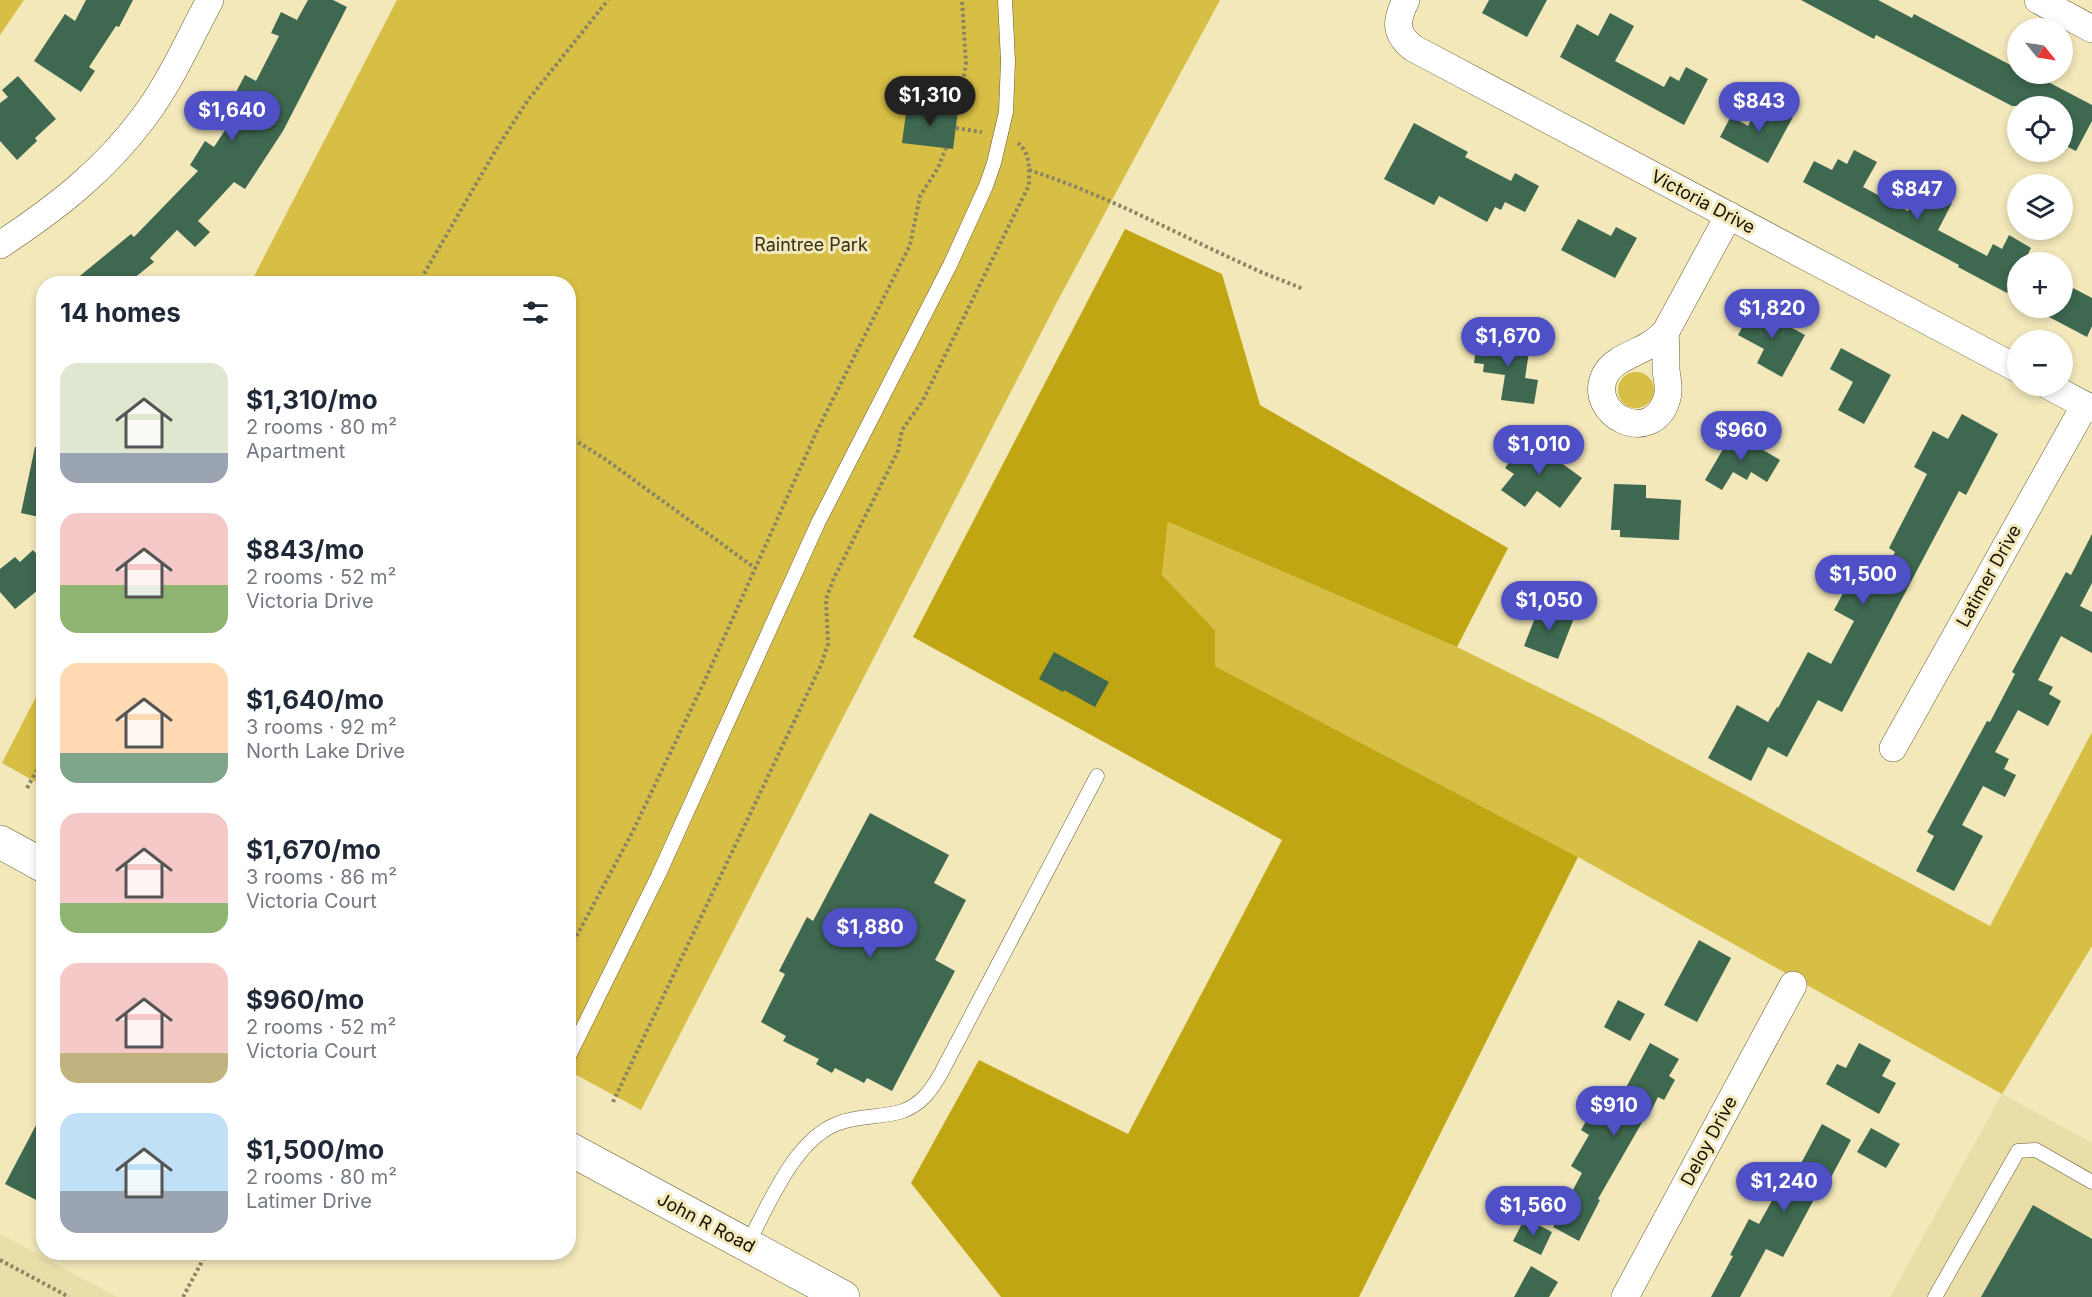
<!DOCTYPE html>
<meta charset="utf-8">
<style>
:root{--surface:#fff;--page:#f2f2f3;--text:#1f2937;--muted:#747a83;--accent:#4f4fc6}
body{margin:0;font-family:Inter,sans-serif;background:var(--page);color:var(--text);height:100vh;display:flex;flex-direction:column;font-size:22px;white-space:nowrap}
*{box-sizing:border-box;margin:0}
p{font-size:20px;color:var(--muted)}
.icon{flex:none;width:33px;height:33px;fill:none;stroke:currentColor;stroke-width:2;stroke-linecap:round;stroke-linejoin:round}
.map{position:relative;flex:1;overflow:hidden}
.drawer{position:absolute;left:36px;top:276px;width:540px;height:984px;display:flex;flex-direction:column;background:var(--surface);border-radius:24px;box-shadow:0 3px 9px #0003}
.drawer>*{flex:none}
.needle{width:39px;rotate:120deg}
.tools{position:absolute;left:2007px;top:18px;display:grid;gap:12px}
.tools a{display:grid;place-items:center;width:66px;height:66px;border-radius:50%;background:var(--surface);box-shadow:0 3px 9px #0003;font-size:30px}
.price{position:absolute;translate:-50% -51px;padding:0 14px;border-radius:21px;background:var(--accent);color:#fff;font-size:20px;line-height:39px;filter:drop-shadow(0 2px 3px #0008)}
.price::after{content:'';position:absolute;left:50%;top:36px;width:18px;height:14px;margin-left:-9px;background:inherit;clip-path:polygon(0 0,100% 0,50% 100%)}
.price.active{background:#222;color:#fff}
ul{padding:0;list-style:none}
li{display:flex;align-items:center;gap:18px;height:150px;padding:0 24px}
li span{display:grid;place-items:center;flex:none;width:168px;height:120px;border-radius:18px;color:#555}
li>.icon{margin-inline-start:auto}
span .icon{width:72px;height:72px;fill:#fffc;stroke-width:1}
li b{font-size:26px}
h2{display:flex;justify-content:space-between;align-items:center;height:72px;padding:0 24px;font-size:26px}
.map>svg:first-child{display:block}
.built{fill:#e9dda8}
.green{fill:#d7be44}
.forest{fill:#c0a612}
.building{fill:#3e6850}
.lines{fill:none;stroke-linecap:round;stroke-linejoin:round}
.service-casing{stroke:#685e34;stroke-width:15}
.minor-casing{stroke:#685e34;stroke-width:28}
.secondary-casing{stroke:#685e34;stroke-width:34}
.path{stroke:#8b8465;stroke-width:4;stroke-dasharray:3 3;stroke-linecap:butt}
.service{stroke:#fff;stroke-width:14}
.minor{stroke:#fff;stroke-width:27}
.secondary{stroke:#fff;stroke-width:33}
.labels{text-anchor:middle;stroke-width:6;stroke-linejoin:round;paint-order:stroke}
.street-label{font-size:18px;fill:#141002;stroke:#f2e8ba}
.park-label{font-size:18px;fill:#342f1a;stroke:#f2e8ba}
</style>
<div class="map">
<svg width="2092" height="1297" viewBox="0 0 2092 1297">
<rect width="100%" height="100%" fill="#f2e8ba"/>
<path class="built" d="M 2002,1094 L 2092,1143 L 2092,1297 L 1890,1297 Z
M 0,1234 L 117,1297 L 0,1297 Z"/>
<path class="green" d="M 0,0 L 24,0 L 0,35 Z
M 397,0 L 1220,0 L 1057,302 L 641,1110 L 569,1071 L 568,284 L 250,284 Z
M1618 390a18 18 0 1 1 36 0a18 18 0 1 1-36 0Z
M 1168,522 L 1457,647 L 1601,718 L 1990,926 L 2092,732 L 2092,946 L 2002,1094 L 1578,857 L 1215,666 L 1215,630 L 1162,575 Z
M 43,683 L 43,786 L 2,763 Z"/>
<path class="forest" d="M 1125,229 L 1222,274 L 1260,405 L 1508,548 L 1457,647 L 1168,522 L 1162,575 L 1215,630 L 1215,666 L 1578,857 L 1359,1297 L 1001,1297 L 911,1183 L 979,1060 L 1128,1134 L 1282,840 L 913,637 Z"/>
<path class="building" d="M 86,0 L 133,0 L 119,27 L 116,26 L 89,67 L 95,71 L 81,92 L 34,61 L 65,14 L 75,21 Z
M 308,0 L 333,0 L 347,7 L 283,131 L 245,189 L 234,182 L 198,221 L 210,232 L 195,247 L 177,230 L 150,258 L 154,262 L 127,284 L 70,284 L 131,234 L 134,237 L 198,171 L 190,165 L 205,141 L 214,147 L 244,101 L 234,96 L 245,75 L 256,81 L 279,36 L 271,33 L 281,12 L 297,20 Z
M 1489,0 L 1547,0 L 1527,37 L 1482,13 Z
M 1801,0 L 1878,0 L 1912,18 L 1914,14 L 2018,69 L 2018,74 L 2033,74 L 2092,105 L 2092,121 L 2076,151 L 2062,144 L 2062,106 L 2012,106 L 1876,35 L 1874,39 Z
M 1610,13 L 1634,26 L 1615,61 L 1664,87 L 1670,76 L 1679,81 L 1686,67 L 1708,79 L 1684,125 L 1560,57 L 1577,24 L 1598,36 Z
M 18,76 L 56,119 L 35,138 L 37,141 L 17,160 L 0,141 L 0,103 L 8,97 L 2,90 Z
M 907,105 L 958,111 L 953,149 L 902,143 Z
M 1770,105 L 1793,117 L 1768,163 L 1720,137 L 1731,116 L 1748,126 L 1754,114 L 1763,119 Z
M 1414,123 L 1468,152 L 1465,157 L 1511,181 L 1515,173 L 1539,186 L 1525,212 L 1505,202 L 1501,210 L 1495,207 L 1487,222 L 1439,196 L 1434,205 L 1384,179 Z
M 1854,150 L 1877,162 L 1863,187 L 1908,211 L 1914,200 L 1923,205 L 1930,191 L 1952,203 L 1938,230 L 1987,256 L 1993,244 L 2002,249 L 2009,235 L 2031,248 L 2024,262 L 2018,262 L 2018,274 L 2007,293 L 1958,267 L 1959,265 L 1803,182 L 1814,161 L 1832,170 L 1838,159 L 1847,164 Z
M 1578,219 L 1611,236 L 1616,227 L 1637,238 L 1615,278 L 1561,250 Z
M 2073,288 L 2092,298 L 2092,326 L 2087,337 L 2032,308 L 2062,308 Z
M 1753,307 L 1805,335 L 1782,377 L 1757,363 L 1764,349 L 1738,335 Z
M 1478,337 L 1530,345 L 1525,378 L 1538,380 L 1534,404 L 1501,400 L 1505,375 L 1483,372 L 1484,364 L 1474,363 Z
M 1841,348 L 1891,375 L 1864,424 L 1838,410 L 1853,382 L 1830,369 Z
M 1962,414 L 1998,434 L 1966,495 L 1959,491 L 1842,712 L 1818,700 L 1787,757 L 1768,747 L 1751,781 L 1708,758 L 1737,705 L 1768,722 L 1777,707 L 1778,708 L 1808,652 L 1831,664 L 1854,621 L 1834,610 L 1851,578 L 1875,590 L 1895,552 L 1889,548 L 1927,474 L 1914,467 L 1933,431 L 1948,439 Z
M 1733,432 L 1780,460 L 1767,482 L 1751,472 L 1747,480 L 1733,472 L 1722,490 L 1705,480 Z
M 1527,438 L 1582,478 L 1560,508 L 1537,491 L 1525,507 L 1501,490 L 1514,474 L 1505,468 Z
M 35,447 L 44,448 L 44,518 L 21,513 Z
M 1614,484 L 1646,485 L 1646,498 L 1681,500 L 1679,540 L 1620,537 L 1620,530 L 1611,530 Z
M 2092,534 L 2092,583 L 2080,606 L 2092,612 L 2092,653 L 2061,636 L 2038,680 L 2053,687 L 2049,694 L 2061,701 L 2048,726 L 2018,710 L 1995,752 L 2009,759 L 2004,769 L 2016,775 L 2005,797 L 1983,786 L 1962,825 L 1983,836 L 1954,891 L 1916,871 L 1934,836 L 1927,832 L 1987,721 L 1990,722 L 2015,674 L 2012,672 L 2066,572 L 2071,575 Z
M 33,550 L 44,562 L 44,585 L 15,609 L 0,592 L 0,569 L 15,557 L 20,562 Z
M 1540,605 L 1574,618 L 1558,659 L 1524,646 Z
M 1054,652 L 1109,682 L 1095,707 L 1064,690 L 1063,692 L 1039,679 Z
M 870,813 L 949,855 L 934,883 L 966,900 L 935,960 L 955,971 L 892,1091 L 867,1078 L 864,1083 L 835,1068 L 832,1073 L 816,1064 L 819,1059 L 783,1041 L 786,1036 L 761,1022 L 785,974 L 779,971 L 807,917 L 813,921 Z
M 1699,940 L 1731,958 L 1697,1022 L 1664,1005 Z
M 1618,1000 L 1645,1014 L 1630,1041 L 1604,1027 Z
M 1650,1043 L 1679,1059 L 1669,1076 L 1675,1080 L 1664,1100 L 1658,1097 L 1650,1113 L 1648,1112 L 1598,1199 L 1600,1200 L 1579,1241 L 1553,1227 L 1582,1173 L 1571,1166 L 1589,1135 L 1581,1130 L 1599,1099 L 1615,1108 Z
M 1859,1043 L 1891,1060 L 1882,1076 L 1896,1083 L 1879,1114 L 1826,1084 L 1837,1064 L 1846,1068 Z
M 44,1110 L 44,1204 L 5,1184 Z
M 1822,1124 L 1851,1140 L 1822,1194 L 1818,1192 L 1783,1257 L 1766,1249 L 1740,1297 L 1711,1297 L 1733,1256 L 1730,1255 L 1749,1219 L 1759,1224 L 1774,1197 L 1781,1201 Z
M 1871,1128 L 1900,1144 L 1886,1168 L 1857,1152 Z
M 2033,1205 L 2092,1239 L 2092,1297 L 1981,1297 Z
M 1525,1218 L 1552,1232 L 1541,1255 L 1513,1241 Z
M 1531,1266 L 1558,1282 L 1549,1297 L 1514,1297 Z"/>
<g class="lines">
<g class="service-casing">
<path id="service" d="M 568,1058 L 658,876 L 818,523 L 950,265 L 986,186 L 994,163 L 1006,112 L 1008,61 L 1005,0
M 747,1245 C 769,1205 794,1139 839,1123 C 859,1115 882,1118 903,1111 C 921,1104 930,1092 940,1075 L 1097,776
M 1935,1297 L 2018,1151 L 2036,1150 L 2092,1182"/>
</g>
<g class="minor-casing">
<path id="minor" d="M 1406,0 C 1396,20 1394,33 1413,48 L 2018,369
M 2038,0 L 2092,29
M 0,245 C 56,208 104,171 144,117 C 171,81 189,39 210,0
M 1665,333 C 1666,345 1666,357 1666,370 C 1667,379 1670,388 1667,398 C 1653,448 1586,415 1605,375 C 1613,359 1637,353 1651,344 C 1656,341 1661,336 1665,333 L 1729,215
M 2049,386 L 2092,409
M 1893,748 L 2085,405
M 1625,1297 L 1793,985"/>
</g>
<g class="secondary-casing">
<path id="secondary" d="M 0,842 L 44,866
M 568,1148 L 843,1297"/>
</g>
<path class="path" d="M 953,110 L 953,104 L 962,88 L 966,64 L 962,0
M 956,128 L 982,132
M 1029,170 C 1106,195 1175,233 1248,266 C 1266,275 1285,281 1303,289
M 418,284 L 497,148 L 528,100 L 608,0
M 568,436 L 605,459 L 755,568
M 27,788 L 44,757
M 568,952 L 632,833 L 705,680 L 816,433 L 910,245 L 920,196 L 938,168 L 946,148
M 613,1102 L 821,665 L 828,644 L 826,599 L 834,578 L 898,451 L 902,430 L 922,402 L 1029,185 C 1029,169 1031,154 1018,143
M 0,1260 L 69,1297
M 183,1297 L 207,1252"/>
<use href="#service" class="service"/>
<use href="#minor" class="minor"/>
<use href="#secondary" class="secondary"/>
</g>
<g class="labels">
<g class="street-label">
<text transform="translate(1703 202) rotate(28)" y="6">Victoria Drive</text>
<text transform="translate(1989 576) rotate(-61)" y="6">Latimer Drive</text>
<text transform="translate(1709 1141) rotate(-62)" y="6">Deloy Drive</text>
<text transform="translate(706 1223) rotate(28)" y="6">John R Road</text>
</g>
<g class="park-label">
<text x="811" y="251">Raintree Park</text>
</g>
</g>
</svg>
<div class="tools">
<a><svg class="needle" viewBox="-14 -14 28 28"><path d="M0-13l5 13h-10z" fill="#e53935"/><path d="M0 13l5-13h-10z" fill="#747a83"/></svg></a>
<a><svg class="icon" aria-label="locate" viewBox="0 0 24 24"><circle cx="12" cy="12" r="6"/><path d="M12 2v4M12 18v4M2 12h4M18 12h4"/></svg></a>
<a><svg class="icon" aria-label="layers" viewBox="0 0 24 24"><path d="M12 4l9 5-9 5-9-5zM3 14l9 5 9-5"/></svg></a>
<a>+</a>
<a>−</a>
</div>
<b class="price active" style="left:930px;top:127px">$1,310</b>
<b class="price" style="left:1759px;top:133px">$843</b>
<b class="price" style="left:232px;top:142px">$1,640</b>
<b class="price" style="left:1917px;top:221px">$847</b>
<b class="price" style="left:1772px;top:340px">$1,820</b>
<b class="price" style="left:1508px;top:368px">$1,670</b>
<b class="price" style="left:1741px;top:462px">$960</b>
<b class="price" style="left:1539px;top:476px">$1,010</b>
<b class="price" style="left:1863px;top:606px">$1,500</b>
<b class="price" style="left:1549px;top:632px">$1,050</b>
<b class="price" style="left:870px;top:959px">$1,880</b>
<b class="price" style="left:1614px;top:1137px">$910</b>
<b class="price" style="left:1784px;top:1213px">$1,240</b>
<b class="price" style="left:1533px;top:1237px">$1,560</b>
<section class="drawer">
<h2>14 homes<svg class="icon" aria-label="filters" viewBox="0 0 24 24"><path d="M4 7h16M4 17h16"/><circle cx="9" cy="7" r="2"/><circle cx="15" cy="17" r="2"/></svg></h2>
<ul>
<li><span style="background:linear-gradient(#dfe7d0 75%,#9aa5b1 0)"><svg class="icon" aria-label="home" viewBox="0 0 24 24"><path d="M3 11l9-7 9 7M6 9v11h12V9"/></svg></span><div><b>$1,310/mo</b><p>2 rooms · 80 m²</p><p>Apartment</p></div></li>
<li><span style="background:linear-gradient(#f6c9c9 60%,#8fb573 0)"><svg class="icon" aria-label="home" viewBox="0 0 24 24"><path d="M3 11l9-7 9 7M6 9v11h12V9"/></svg></span><div><b>$843/mo</b><p>2 rooms · 52 m²</p><p>Victoria Drive</p></div></li>
<li><span style="background:linear-gradient(#ffd9b3 75%,#7fa58c 0)"><svg class="icon" aria-label="home" viewBox="0 0 24 24"><path d="M3 11l9-7 9 7M6 9v11h12V9"/></svg></span><div><b>$1,640/mo</b><p>3 rooms · 92 m²</p><p>North Lake Drive</p></div></li>
<li><span style="background:linear-gradient(#f6c9c9 75%,#8fb573 0)"><svg class="icon" aria-label="home" viewBox="0 0 24 24"><path d="M3 11l9-7 9 7M6 9v11h12V9"/></svg></span><div><b>$1,670/mo</b><p>3 rooms · 86 m²</p><p>Victoria Court</p></div></li>
<li><span style="background:linear-gradient(#f6c9c9 75%,#c2b280 0)"><svg class="icon" aria-label="home" viewBox="0 0 24 24"><path d="M3 11l9-7 9 7M6 9v11h12V9"/></svg></span><div><b>$960/mo</b><p>2 rooms · 52 m²</p><p>Victoria Court</p></div></li>
<li><span style="background:linear-gradient(#bfe0f5 65%,#9aa5b1 0)"><svg class="icon" aria-label="home" viewBox="0 0 24 24"><path d="M3 11l9-7 9 7M6 9v11h12V9"/></svg></span><div><b>$1,500/mo</b><p>2 rooms · 80 m²</p><p>Latimer Drive</p></div></li>
</ul>
</section>
</div>
